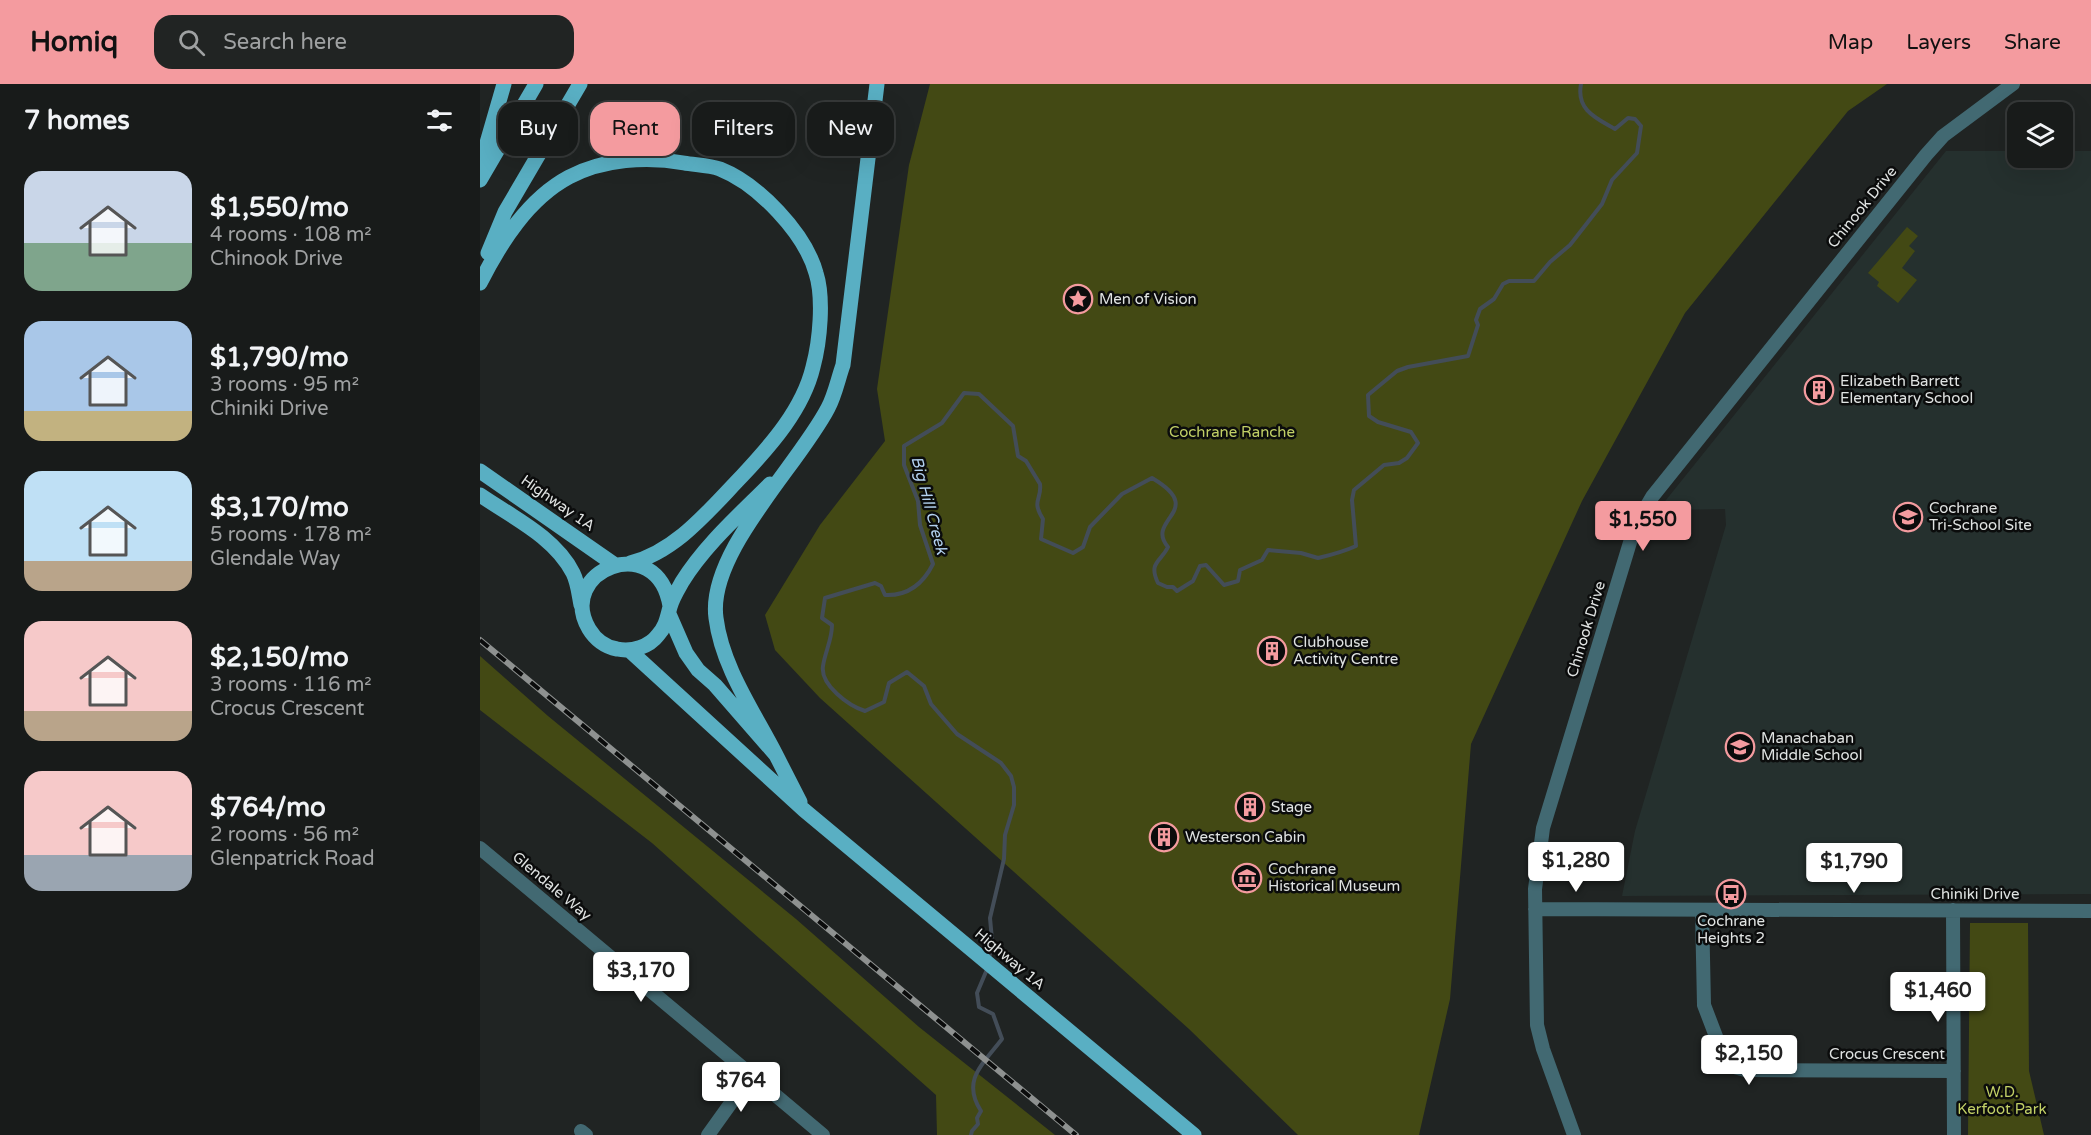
<!DOCTYPE html>
<meta charset="utf-8">
<style>
:root{--surface:#181b1a;--page:#212423;--text:#f1f3f6;--muted:#9fa1a2;--line:#363939;--accent:#f49b9f}
body{margin:0;font-family:"Varela Round",sans-serif;background:var(--page);color:var(--text);height:100vh;display:flex;flex-direction:column;font-size:22px;white-space:nowrap}
*{box-sizing:border-box;margin:0}
p{font-size:20px;color:var(--muted)}
.icon{flex:none;width:33px;height:33px;fill:none;stroke:currentColor;stroke-width:2;stroke-linecap:round;stroke-linejoin:round}
.map{position:relative;flex:1;overflow:hidden}
.drawer{display:flex;flex-direction:column;background:var(--surface);width:480px}
.drawer>*{flex:none}
.guide{position:absolute;left:18px;top:18px;width:570px;height:54px;display:flex;gap:12px}
.tools{position:absolute;left:1527px;top:18px;display:grid;gap:12px}
.tools a{display:grid;place-items:center;width:66px;height:66px;border-radius:12px;background:var(--surface);box-shadow:0 6px 24px #0002,0 0 0 2px var(--line);font-size:30px}
.price{position:absolute;translate:-50% -51px;padding:0 14px;border-radius:6px;background:#fff;color:#222;font-size:20px;line-height:39px;filter:drop-shadow(0 2px 3px #0008)}
.price::after{content:'';position:absolute;left:50%;top:36px;width:18px;height:14px;margin-left:-9px;background:inherit;clip-path:polygon(0 0,100% 0,50% 100%)}
.price.active{background:var(--accent);color:#111}
ul{padding:0;list-style:none}
li{display:flex;align-items:center;gap:18px;height:150px;padding:0 24px}
li span{display:grid;place-items:center;flex:none;width:168px;height:120px;border-radius:18px;color:#555}
li>.icon{margin-inline-start:auto}
span .icon{width:72px;height:72px;fill:#fffc;stroke-width:1}
li b{font-size:26px}
h2{display:flex;justify-content:space-between;align-items:center;height:72px;padding:0 24px;font-size:26px}
.tag{padding:0 21px;border-radius:18px;background:var(--surface);box-shadow:0 6px 24px #0002,0 0 0 2px var(--line);font-size:21px;line-height:54px}
.tag.active{background:var(--accent);color:#111}
header{display:flex;align-items:center;gap:36px;box-sizing:border-box;height:84px;padding:0 30px;background:var(--accent);color:#111}
header strong{font-size:28px}
nav{display:flex;gap:33px;margin-inline-start:auto;font-size:21px}
.search{width:420px;height:54px;background:var(--page);display:flex;align-items:center;gap:15px;box-sizing:border-box;padding:0 21px;border-radius:18px;color:var(--muted);font-size:22px}
main{display:flex;flex:1;min-height:0}
.map>svg:first-child{display:block}
.built{fill:#25302e}
.green{fill:#434914}
.lines{fill:none;stroke-linecap:round;stroke-linejoin:round}
.stream{stroke:#434d58;stroke-width:4}
.minor{stroke:#426972;stroke-width:14}
.primary{stroke:#59afc3;stroke-width:15}
.rail-casing{stroke:#8e9190;stroke-width:6}
.rail{stroke:#0b0c0c;stroke-width:4;stroke-dasharray:11;stroke-linecap:butt}
.labels{text-anchor:middle;stroke-width:5;stroke-linejoin:round;paint-order:stroke}
.street-label{font-size:15px;fill:#e0e3e2;stroke:#0b0c0c}
.poi-label{font-size:15px;fill:#e0e3e2;stroke:#0b0c0c;text-anchor:start}
.park-label{font-size:15px;fill:#c2d066;stroke:#0b0c0c}
.water-label{font-size:16px;font-style:italic;fill:#b3d2f0;stroke:#0b0c0c}
</style>
<header>
<strong>Homiq</strong>
<div class="search"><svg class="icon" aria-label="search" viewBox="0 0 24 24"><circle cx="10" cy="10" r="6"/><path d="M15 15l6 6"/></svg>Search here</div>
<nav><a>Map</a><a>Layers</a><a>Share</a></nav>
</header>
<main>
<section class="drawer">
<h2>7 homes<svg class="icon" aria-label="filters" viewBox="0 0 24 24"><path d="M4 7h16M4 17h16"/><circle cx="9" cy="7" r="2"/><circle cx="15" cy="17" r="2"/></svg></h2>
<ul>
<li><span style="background:linear-gradient(#c9d6e8 60%,#7fa58c 0)"><svg class="icon" aria-label="home" viewBox="0 0 24 24"><path d="M3 11l9-7 9 7M6 9v11h12V9"/></svg></span><div><b>$1,550/mo</b><p>4 rooms · 108 m²</p><p>Chinook Drive</p></div></li>
<li><span style="background:linear-gradient(#a9c7e8 75%,#c2b280 0)"><svg class="icon" aria-label="home" viewBox="0 0 24 24"><path d="M3 11l9-7 9 7M6 9v11h12V9"/></svg></span><div><b>$1,790/mo</b><p>3 rooms · 95 m²</p><p>Chiniki Drive</p></div></li>
<li><span style="background:linear-gradient(#bfe0f5 75%,#b9a48a 0)"><svg class="icon" aria-label="home" viewBox="0 0 24 24"><path d="M3 11l9-7 9 7M6 9v11h12V9"/></svg></span><div><b>$3,170/mo</b><p>5 rooms · 178 m²</p><p>Glendale Way</p></div></li>
<li><span style="background:linear-gradient(#f6c9c9 75%,#b9a48a 0)"><svg class="icon" aria-label="home" viewBox="0 0 24 24"><path d="M3 11l9-7 9 7M6 9v11h12V9"/></svg></span><div><b>$2,150/mo</b><p>3 rooms · 116 m²</p><p>Crocus Crescent</p></div></li>
<li><span style="background:linear-gradient(#f6c9c9 70%,#9aa5b1 0)"><svg class="icon" aria-label="home" viewBox="0 0 24 24"><path d="M3 11l9-7 9 7M6 9v11h12V9"/></svg></span><div><b>$764/mo</b><p>2 rooms · 56 m²</p><p>Glenpatrick Road</p></div></li>
</ul>
</section>
<div class="map">
<svg width="1611" height="1051" viewBox="0 0 1611 1051">
<rect width="100%" height="100%" fill="#202423"/>
<path class="built" d="M 1466,67 L 1537,67 L 1538,74 L 1582,74 L 1583,67 L 1611,67 L 1611,810 L 1142,812 L 1155,747 L 1246,441 L 1245,425 L 1189,426 L 1182,421 Z"/>
<path class="green" d="M 450,0 L 1407,0 L 1368,27 L 1205,229 L 1102,417 L 991,660 L 970,915 L 939,1051 L 818,1051 L 709,945 L 340,614 L 295,566 L 285,531 L 340,441 L 405,357 L 397,305 L 429,81 Z
M 1427,143 L 1438,152 L 1429,162 L 1435,167 L 1422,184 L 1437,196 L 1418,219 L 1397,202 L 1399,198 L 1388,189 Z
M 0,572 L 68,632 L 316,835 L 439,943 L 575,1051 L 457,1051 L 456,1011 L 172,759 L 0,626 Z
M 1490,839 L 1548,839 L 1549,987 L 1564,1051 L 1488,1051 Z"/>
<g class="lines">
<path class="stream" d="M 509,876 L 512,856 L 510,834 L 524,775 L 525,751 L 534,721 L 534,703 L 531,692 L 521,679 L 477,650 L 451,620 L 444,602 L 427,588 L 409,599 L 404,618 L 385,627 C 369,622 340,601 343,582 C 345,568 352,556 352,541 L 342,534 L 345,514 L 395,499 L 401,502 L 405,511 C 427,512 443,500 453,480 L 440,441 L 438,417 L 424,381 L 424,362 L 462,339 L 484,309 L 499,310 L 533,342 L 538,372 L 546,377 L 560,400 C 562,416 551,416 563,435 L 561,455 L 593,469 L 603,463 L 610,443 L 642,410 L 672,394 C 728,427 664,435 688,463 C 681,478 668,478 678,499 L 687,503 L 693,503 L 697,507 L 713,497 L 720,482 L 726,481 L 744,501 L 758,497 L 760,486 L 782,476 L 788,466 L 821,469 L 838,474 C 851,471 863,468 876,462 L 872,416 L 874,406 L 904,381 L 919,379 L 927,374 L 938,359 L 931,348 L 898,338 L 889,332 L 888,311 L 917,287 L 928,283 L 988,272 L 998,241 L 996,236 L 1000,225 L 1014,215 L 1023,200 L 1029,197 L 1054,197 L 1070,178 L 1090,161 L 1122,120 L 1132,96 L 1157,69 L 1161,42 L 1155,35 L 1148,34 L 1135,45 C 1116,34 1096,26 1101,0
M 491,1051 L 492,1047 L 498,1040 L 497,1034 L 501,1027 C 481,996 503,980 522,955 L 513,930 L 499,923 L 497,909 L 508,883"/>
<path class="minor" d="M 0,764 L 343,1051
M 1055,825 L 1611,827
M 1222,826 L 1224,921 L 1245,976 L 1251,982 L 1265,986 L 1474,987
M 1473,826 L 1474,1051
M 101,1047 L 106,1051
M 228,1051 L 271,991
M 1094,1051 L 1063,965 L 1057,941 L 1055,805 L 1063,744 L 1155,442 L 1172,413 L 1446,71 L 1463,52 L 1533,0"/>
<path class="primary" d="M 0,83 L 24,0
M 0,96 L 56,0
M 8,169 L 25,128 L 100,0
M 0,199 C 21,158 48,115 89,93 C 123,75 167,72 204,79 C 215,81 229,81 240,85 C 278,100 325,149 336,189 C 344,214 340,257 333,283 C 323,325 291,361 262,392 C 230,425 196,468 150,479
M 0,387 L 135,481
M 0,411 C 32,433 75,453 93,489 C 98,499 99,511 101,521
M 190,522 C 177,445 75,487 109,545 C 115,555 125,563 137,565 C 152,568 169,563 178,551 C 186,542 187,534 190,523 C 192,515 198,505 202,498 C 225,461 259,431 290,400
M 189,530 L 206,569 L 218,586 L 235,601 L 296,671 L 320,718
M 149,566 L 324,726 L 714,1051
M 296,671 C 274,628 242,583 236,534 C 227,469 318,382 348,324 C 355,311 358,295 363,281 L 397,0"/>
<g class="rail-casing">
<path id="rail" d="M 0,556 L 596,1051"/>
</g>
<use href="#rail" class="rail"/>
</g>
<defs>
<g id="sight-ring" transform="scale(1.5)"><circle r="9.5" fill="#0b0c0c" stroke="#f49b9f" stroke-width="1.5"/><path d="M0-6L1.8-2.2L6-1.7L2.9 1.2L3.7 5.4L0 3.3L-3.7 5.4L-2.9 1.2L-6-1.7L-1.8-2.2Z" fill="#f49b9f"/></g>
<g id="building-ring" transform="scale(1.5)"><circle r="9.5" fill="#0b0c0c" stroke="#f49b9f" stroke-width="1.5"/><path d="M-4-6H4V6H1V3H-1V6H-4ZM-2.5-4.3h1.7v1.8h-1.7ZM.8-4.3h1.7v1.8H.8ZM-2.5-1h1.7V.8h-1.7ZM.8-1h1.7V.8H.8Z" fill="#f49b9f"/></g>
<g id="school-ring" transform="scale(1.5)"><circle r="9.5" fill="#0b0c0c" stroke="#f49b9f" stroke-width="1.5"/><path d="M0-5L7-2L0 1L-7-2ZM-4 1L0 2.5L4 1V4Q0 6-4 4Z" fill="#f49b9f"/></g>
<g id="museum-ring" transform="scale(1.5)"><circle r="9.5" fill="#0b0c0c" stroke="#f49b9f" stroke-width="1.5"/><path d="M0-6L6-3V-2H-6V-3ZM-5-1h2V3h-2ZM-1-1h2V3h-2ZM3-1h2V3H3ZM-6 4H6V6H-6Z" fill="#f49b9f"/></g>
<g id="bus-ring" transform="scale(1.5)"><circle r="9.5" fill="#0b0c0c" stroke="#f49b9f" stroke-width="1.5"/><path d="M-5-6H5V4H4V6H2V4H-2V6H-4V4H-5ZM-3.5-4V0h7V-4ZM-3.5 1.2v1.5H-2V1.2ZM2 1.2v1.5H3.5V1.2Z" fill="#f49b9f"/></g>
</defs>
<g fill-rule="evenodd">
<use href="#sight-ring" x="598" y="215"/>
<use href="#building-ring" x="1339" y="306"/>
<use href="#school-ring" x="1428" y="433"/>
<use href="#building-ring" x="792" y="567"/>
<use href="#school-ring" x="1260" y="663"/>
<use href="#building-ring" x="770" y="723"/>
<use href="#building-ring" x="684" y="753"/>
<use href="#museum-ring" x="767" y="794"/>
<use href="#bus-ring" x="1251" y="810"/>
</g>
<g class="labels">
<g class="street-label">
<text transform="translate(1382 123) rotate(-51)" y="5">Chinook Drive</text>
<text transform="translate(78 419) rotate(35)" y="5">Highway 1A</text>
<text transform="translate(1106 545) rotate(-73)" y="5">Chinook Drive</text>
<text transform="translate(72 802) rotate(40)" y="5">Glendale Way</text>
<text x="1495" y="815">Chiniki Drive</text>
<text transform="translate(530 875) rotate(40)" y="5">Highway 1A</text>
<text x="1407" y="975">Crocus Crescent</text>
</g>
<g class="poi-label">
<text x="619" y="220">Men of Vision</text>
<text x="1360" y="302">Elizabeth Barrett<tspan x="1360" dy="17">Elementary School</tspan></text>
<text x="1449" y="429">Cochrane<tspan x="1449" dy="17">Tri-School Site</tspan></text>
<text x="813" y="563">Clubhouse<tspan x="813" dy="17">Activity Centre</tspan></text>
<text x="1281" y="659">Manachaban<tspan x="1281" dy="17">Middle School</tspan></text>
<text x="791" y="728">Stage</text>
<text x="705" y="758">Westerson Cabin</text>
<text x="788" y="790">Cochrane<tspan x="788" dy="17">Historical Museum</tspan></text>
<text x="1251" y="842" text-anchor="middle">Cochrane<tspan x="1251" dy="17">Heights 2</tspan></text>
</g>
<g class="park-label">
<text x="752" y="353">Cochrane Ranche</text>
<text x="1522" y="1013">W.D.<tspan x="1522" dy="17">Kerfoot Park</tspan></text>
</g>
<g class="water-label">
<text transform="translate(450 421) rotate(75)" y="6">Big Hill Creek</text>
</g>
</g>
</svg>
<div class="tools">
<a><svg class="icon" aria-label="layers" viewBox="0 0 24 24"><path d="M12 4l9 5-9 5-9-5zM3 14l9 5 9-5"/></svg></a>
</div>
<b class="price active" style="left:1163px;top:468px">$1,550</b>
<b class="price" style="left:1096px;top:809px">$1,280</b>
<b class="price" style="left:1374px;top:810px">$1,790</b>
<b class="price" style="left:161px;top:919px">$3,170</b>
<b class="price" style="left:1458px;top:939px">$1,460</b>
<b class="price" style="left:1269px;top:1002px">$2,150</b>
<b class="price" style="left:261px;top:1029px">$764</b>
<div class="guide">
<a class="tag">Buy</a>
<a class="tag active">Rent</a>
<a class="tag">Filters</a>
<a class="tag">New</a>
</div>
</div>
</main>
